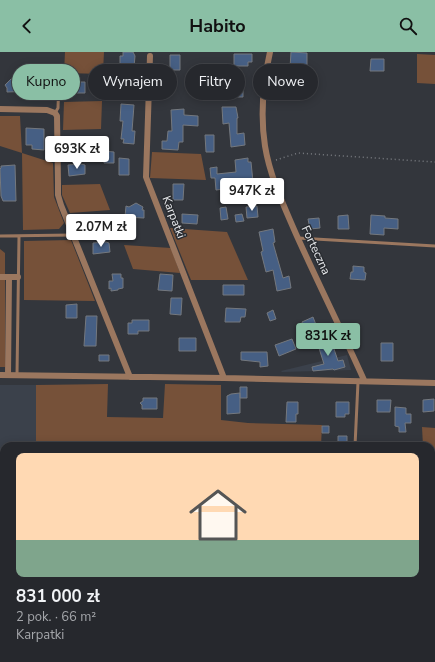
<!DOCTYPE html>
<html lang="pl">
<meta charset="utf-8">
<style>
:root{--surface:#26282d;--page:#323439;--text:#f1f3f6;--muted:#a4a6aa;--line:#424449;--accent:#8abfa5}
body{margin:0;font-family:"Nunito Sans",sans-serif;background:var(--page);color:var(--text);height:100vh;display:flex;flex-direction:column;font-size:15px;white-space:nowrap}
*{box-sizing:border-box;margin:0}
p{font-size:13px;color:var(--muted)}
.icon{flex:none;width:22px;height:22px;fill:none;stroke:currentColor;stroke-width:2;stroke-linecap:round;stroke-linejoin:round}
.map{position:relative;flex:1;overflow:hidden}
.panel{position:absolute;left:0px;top:390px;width:435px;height:220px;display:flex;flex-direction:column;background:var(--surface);border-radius:12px 12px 0 0;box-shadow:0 2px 10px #0003,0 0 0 1px var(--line)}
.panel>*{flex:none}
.banner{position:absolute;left:12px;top:12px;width:411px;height:36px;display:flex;gap:8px}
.price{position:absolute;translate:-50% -34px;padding:0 9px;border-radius:4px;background:#fff;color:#222;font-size:13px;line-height:26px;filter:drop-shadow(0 1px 2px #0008)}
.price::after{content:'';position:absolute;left:50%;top:24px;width:12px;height:9px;margin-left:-6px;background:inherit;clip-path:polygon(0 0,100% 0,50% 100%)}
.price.selected{background:var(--accent);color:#111}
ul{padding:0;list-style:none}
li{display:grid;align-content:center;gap:8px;height:212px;padding:0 16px}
li span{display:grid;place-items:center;height:124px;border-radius:8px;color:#555}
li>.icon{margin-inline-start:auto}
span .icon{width:72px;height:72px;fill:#fffc;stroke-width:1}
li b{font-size:17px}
.pill{padding:0 14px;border-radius:18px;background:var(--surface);box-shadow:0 2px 10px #0003,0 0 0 1px var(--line);font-size:14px;line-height:36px}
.pill.selected{background:var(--accent);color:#111}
header{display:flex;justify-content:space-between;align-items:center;height:52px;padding:0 16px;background:var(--accent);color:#111;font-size:18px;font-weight:700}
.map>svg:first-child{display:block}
.built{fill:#3b414b}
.green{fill:#765139}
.building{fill:#465f84;stroke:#74787e}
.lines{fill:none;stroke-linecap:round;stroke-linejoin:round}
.path{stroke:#7b7e83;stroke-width:1.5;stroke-dasharray:1 3;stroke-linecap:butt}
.lane{stroke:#9b775f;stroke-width:3}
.street{stroke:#9b775f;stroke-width:6}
.labels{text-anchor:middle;stroke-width:3;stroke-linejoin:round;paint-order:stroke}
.street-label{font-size:12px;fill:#e7e9ec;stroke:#292c31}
</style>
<header><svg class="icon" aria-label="back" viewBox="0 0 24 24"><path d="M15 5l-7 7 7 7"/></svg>Habito<svg class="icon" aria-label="search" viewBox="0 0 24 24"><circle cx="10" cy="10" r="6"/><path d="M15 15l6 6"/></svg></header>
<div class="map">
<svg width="435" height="610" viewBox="0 0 435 610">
<rect width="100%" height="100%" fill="#33363c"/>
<path class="built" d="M 347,303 L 351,318 L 282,320 L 281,319 Z
M 0,333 L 36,333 L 36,394 L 4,394 L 4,400 L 0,400 Z"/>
<path class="green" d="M 65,0 L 104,0 L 103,20 L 146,22 L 145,48 L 102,45 L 103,22 L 64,21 Z
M 417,2 L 435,3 L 435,32 L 417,31 Z
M 102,49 L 101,77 L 63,78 L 64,50 Z
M 0,64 L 20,64 L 22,101 L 53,111 L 54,145 L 64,171 L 59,177 L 23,178 L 22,101 L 0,94 Z
M 152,100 L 201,102 L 206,128 L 150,126 Z
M 100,132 L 110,158 L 70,161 L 62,143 L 62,133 Z
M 170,176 L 227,180 L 248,228 L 191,228 Z
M 71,188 L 95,249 L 24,248 L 24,189 Z
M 124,193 L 171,196 L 180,221 L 133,217 Z
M 0,197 L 5,201 L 5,315 L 0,315 Z
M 108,332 L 107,365 L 163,366 L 165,332 L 221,333 L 221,368 L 248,371 L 322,373 L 321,394 L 36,394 L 36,333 Z
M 422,375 L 435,376 L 435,413 L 431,413 L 431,394 L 423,394 Z
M 0,400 L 4,400 L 4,437 L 0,437 Z
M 0,513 L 4,513 L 4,542 L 0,542 Z
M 431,542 L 435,542 L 435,558 L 431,558 Z
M 0,558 L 4,558 L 4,573 L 0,573 Z
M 431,590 L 435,590 L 435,607 L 380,608 L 379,606 L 431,606 Z
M 84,606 L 232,606 L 232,610 L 109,610 L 84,608 Z"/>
<path class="building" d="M 123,0 L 133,0 L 135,4 L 134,15 L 130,15 L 127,17 L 124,14 L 120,14 L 120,4 L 123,4 Z
M 291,0 L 307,1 L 307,17 L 290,16 Z
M 234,2 L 252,2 L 252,10 L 248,10 L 248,14 L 234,14 Z
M 170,3 L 180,3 L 180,18 L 170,18 Z
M 371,7 L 384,7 L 384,19 L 370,19 Z
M 34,26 L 43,26 L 43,29 L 47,29 L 47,39 L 40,39 L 40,41 L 34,41 L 34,39 L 7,40 L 7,36 L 5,33 L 11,27 L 17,27 L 17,31 L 34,31 Z
M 210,27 L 210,37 L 203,38 L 202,28 Z
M 71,30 L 85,30 L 85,41 L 71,41 Z
M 231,31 L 243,31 L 243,45 L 231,45 Z
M 121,52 L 134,53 L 132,79 L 135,79 L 134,92 L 123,91 L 124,87 L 121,87 L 123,69 L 120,69 Z
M 222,55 L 236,55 L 238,66 L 237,66 L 237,82 L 244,81 L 245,93 L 231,95 L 229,71 L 223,72 Z
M 184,57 L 184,63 L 198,64 L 198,74 L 183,73 L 183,90 L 179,90 L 178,98 L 162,97 L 162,89 L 167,89 L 168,79 L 172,79 L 171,58 Z
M 26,76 L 44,77 L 44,98 L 32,97 L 32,93 L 26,93 Z
M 205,83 L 214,83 L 214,100 L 206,100 Z
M 76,88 L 89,88 L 89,100 L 77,101 Z
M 104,99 L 114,100 L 114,111 L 104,111 Z
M 119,106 L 129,107 L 129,123 L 119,123 Z
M 248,106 L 248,110 L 251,110 L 253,130 L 253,143 L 241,143 L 241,139 L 232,140 L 232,136 L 216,138 L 215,126 L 211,126 L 210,116 L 217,115 L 217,122 L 236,120 L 235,108 Z
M 81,112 L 85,113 L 85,122 L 69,124 L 68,113 Z
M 15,113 L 16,149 L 3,149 L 1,144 L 0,117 L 1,116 L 1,114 Z
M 173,132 L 184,132 L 183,148 L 173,148 Z
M 136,151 L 143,155 L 142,158 L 144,158 L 144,166 L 125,165 L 126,154 L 129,155 Z
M 257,154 L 258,165 L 247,166 L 246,155 Z
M 226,155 L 228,167 L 221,168 L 220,156 Z
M 182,162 L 198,163 L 197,172 L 182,171 Z
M 242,162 L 244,169 L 236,170 L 235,163 Z
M 89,163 L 97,163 L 98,169 L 99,169 L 100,176 L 98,176 L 98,179 L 88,180 L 88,177 L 85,176 L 84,166 L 90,166 Z
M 348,163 L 349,177 L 338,177 L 338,164 Z
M 371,163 L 385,164 L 385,166 L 398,167 L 398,177 L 384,176 L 384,183 L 370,182 Z
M 319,166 L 320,176 L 310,177 L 308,167 Z
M 273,177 L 275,190 L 273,191 L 283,226 L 289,224 L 291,236 L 277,239 L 273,218 L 266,220 L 261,200 L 263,199 L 259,180 Z
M 106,190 L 109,191 L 110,200 L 93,202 L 93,191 Z
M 353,214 L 364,215 L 364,220 L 366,221 L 365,228 L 350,227 L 351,220 L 353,220 Z
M 112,222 L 121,222 L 121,226 L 123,226 L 123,236 L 118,237 L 118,238 L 111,239 L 111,236 L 109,237 L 109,229 L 113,229 Z
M 160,222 L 173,223 L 172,239 L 158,238 Z
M 223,233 L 244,233 L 244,243 L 223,243 Z
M 171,246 L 182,246 L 181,263 L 170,262 Z
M 77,252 L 77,266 L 66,266 L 66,253 Z
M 226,256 L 246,257 L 245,265 L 241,265 L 240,270 L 225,270 Z
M 273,258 L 276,267 L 270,269 L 267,261 Z
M 86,264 L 97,264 L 96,294 L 84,294 Z
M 313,265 L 318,278 L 306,283 L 302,270 Z
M 132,268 L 149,268 L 149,279 L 138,279 L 138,282 L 128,282 L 128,271 L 132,271 Z
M 330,285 L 338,309 L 343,308 L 345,315 L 334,318 L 333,317 L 313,319 L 312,315 L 324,312 L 318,293 L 321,292 L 320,288 Z
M 179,286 L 196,286 L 196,299 L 179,299 Z
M 292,287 L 296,297 L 279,304 L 275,293 Z
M 381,291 L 393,291 L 393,309 L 381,309 Z
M 241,300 L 267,300 L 268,314 L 260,315 L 260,310 L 241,308 Z
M 99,303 L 109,303 L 109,309 L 99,309 Z
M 240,335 L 247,335 L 247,346 L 240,346 Z
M 240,341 L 240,361 L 227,362 L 227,344 L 231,342 Z
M 143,346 L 157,346 L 157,357 L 142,357 L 142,353 L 140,351 L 143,349 Z
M 434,347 L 434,359 L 423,360 L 423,348 Z
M 377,348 L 391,348 L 390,360 L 377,360 Z
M 287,350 L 298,350 L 298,362 L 296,362 L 296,370 L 286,370 Z
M 336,350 L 349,350 L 349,362 L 345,362 L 345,365 L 336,365 Z
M 395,355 L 406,356 L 406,362 L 411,362 L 411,371 L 405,371 L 406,380 L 399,380 L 399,375 L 395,374 Z
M 322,374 L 329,374 L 329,381 L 322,381 Z
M 338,384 L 347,384 L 347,394 L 338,394 Z"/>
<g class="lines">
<path class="path" d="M 276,108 L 298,101 L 435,110
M 0,575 L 4,576"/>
<path class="lane" d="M 55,61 L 58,56 L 59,25
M 0,184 L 73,183
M 298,186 L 435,194
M 17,323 L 19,185
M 355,394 L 358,330
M 375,606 L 379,610"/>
<path class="street" d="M 270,0 C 263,31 260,62 265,94 C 270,125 284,154 296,182 C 318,231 342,279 364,328
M 150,4 L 146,125 L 224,326
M 0,57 L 47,58 L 55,61 L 57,64 L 58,131 L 58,143 L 61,153 L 130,325
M 0,225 L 9,225 L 8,323
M 9,225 L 18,225
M 0,323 L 224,326 L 435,331"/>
</g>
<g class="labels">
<g class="street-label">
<text transform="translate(174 165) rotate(69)" y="4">Karpatki</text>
<text transform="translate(316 198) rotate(65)" y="4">Forteczna</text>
</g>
</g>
</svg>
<b class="price" style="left:77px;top:118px">693K zł</b>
<b class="price" style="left:252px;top:160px">947K zł</b>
<b class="price" style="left:101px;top:196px">2.07M zł</b>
<b class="price selected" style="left:328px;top:305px">831K zł</b>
<div class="banner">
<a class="pill selected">Kupno</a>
<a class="pill">Wynajem</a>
<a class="pill">Filtry</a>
<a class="pill">Nowe</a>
</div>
<section class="panel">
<ul>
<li><span style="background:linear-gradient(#ffd9b3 70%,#7fa58c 0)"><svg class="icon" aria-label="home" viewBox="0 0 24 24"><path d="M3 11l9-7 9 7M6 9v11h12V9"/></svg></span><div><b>831 000 zł</b><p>2 pok. · 66 m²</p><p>Karpatki</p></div></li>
</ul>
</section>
</div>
